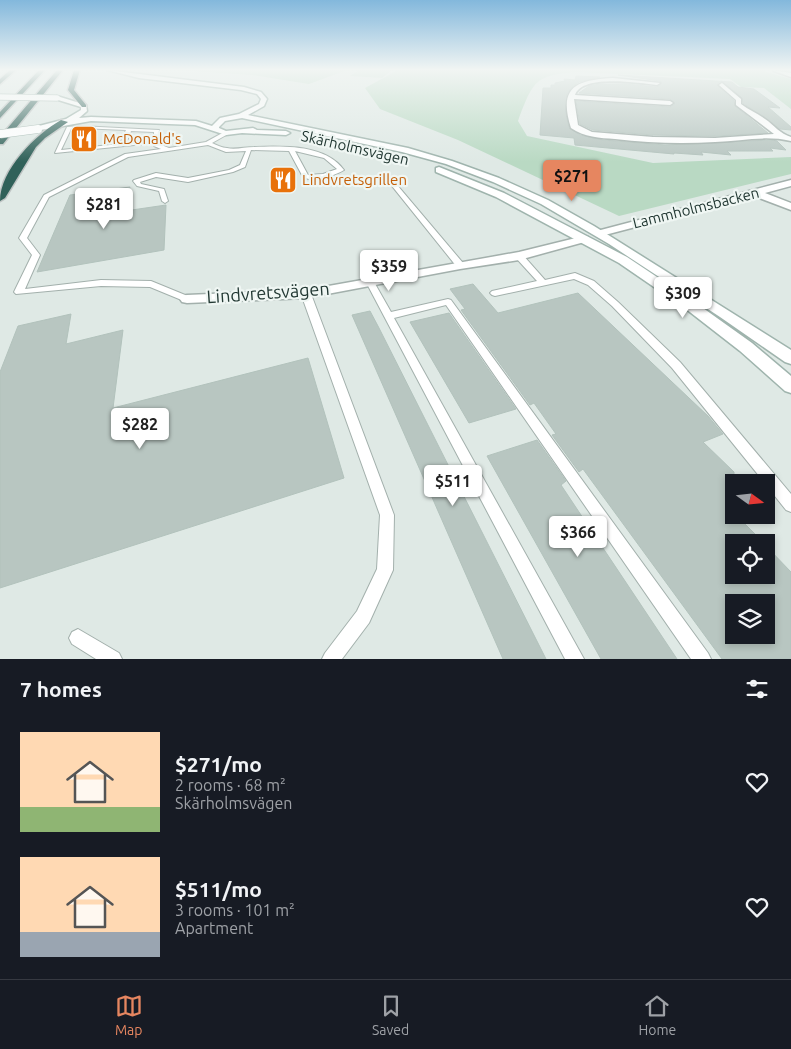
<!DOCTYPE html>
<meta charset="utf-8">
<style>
:root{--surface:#171b24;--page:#242831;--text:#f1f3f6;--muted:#9ea1a6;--line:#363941;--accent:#e68660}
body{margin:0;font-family:Ubuntu,sans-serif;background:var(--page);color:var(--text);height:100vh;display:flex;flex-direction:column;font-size:19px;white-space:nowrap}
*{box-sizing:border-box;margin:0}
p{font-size:16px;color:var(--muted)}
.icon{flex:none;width:28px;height:28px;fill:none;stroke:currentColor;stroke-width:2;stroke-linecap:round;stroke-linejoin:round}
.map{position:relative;height:659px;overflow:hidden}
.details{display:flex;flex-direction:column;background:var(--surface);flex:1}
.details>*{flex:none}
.needle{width:32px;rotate:105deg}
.buttons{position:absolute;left:725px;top:474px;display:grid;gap:10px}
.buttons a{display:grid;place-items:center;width:50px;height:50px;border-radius:0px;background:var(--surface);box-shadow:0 2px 8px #0003;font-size:25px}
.price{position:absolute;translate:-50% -42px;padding:0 11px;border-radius:5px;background:#fff;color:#222;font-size:16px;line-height:32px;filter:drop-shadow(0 1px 2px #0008)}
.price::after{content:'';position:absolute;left:50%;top:30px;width:15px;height:11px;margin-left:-8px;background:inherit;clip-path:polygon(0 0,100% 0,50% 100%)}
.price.on{background:var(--accent);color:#111}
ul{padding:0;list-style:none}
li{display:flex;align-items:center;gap:15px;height:125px;padding:0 20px}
li span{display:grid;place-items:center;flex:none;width:140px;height:100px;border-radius:0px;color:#555}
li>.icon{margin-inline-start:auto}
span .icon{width:60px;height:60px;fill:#fffc;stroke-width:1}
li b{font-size:21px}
h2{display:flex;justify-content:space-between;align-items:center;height:60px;padding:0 20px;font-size:21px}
.tab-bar{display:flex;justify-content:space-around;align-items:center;height:70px;border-top:1px solid var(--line);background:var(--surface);font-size:14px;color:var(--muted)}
.tab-bar a{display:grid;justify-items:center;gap:2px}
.tab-bar .on{color:var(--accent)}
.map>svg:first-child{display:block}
.green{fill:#b9d9c3}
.building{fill:#b8c6c1;stroke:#b2c2bc;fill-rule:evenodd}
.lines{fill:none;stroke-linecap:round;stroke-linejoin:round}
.lane-casing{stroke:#a3b0ac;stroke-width:2}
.street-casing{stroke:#a3b0ac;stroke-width:3}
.secondary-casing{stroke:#9fb4ad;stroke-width:3}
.highway-casing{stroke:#bdc3c2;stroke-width:3}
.lane{fill:#fff;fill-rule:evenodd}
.street{fill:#fff;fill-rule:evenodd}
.secondary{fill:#fff;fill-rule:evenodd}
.highway{fill:#306159;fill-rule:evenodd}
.secondary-bridge-far1-casing{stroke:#9fb4ad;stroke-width:7;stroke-linecap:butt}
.secondary-bridge-casing{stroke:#9fb4ad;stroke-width:9;stroke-linecap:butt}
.secondary-bridge-far1{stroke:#fff;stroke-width:5.5}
.secondary-bridge{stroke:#fff;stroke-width:8}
.labels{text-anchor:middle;stroke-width:4.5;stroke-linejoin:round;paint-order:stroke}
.far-food-label{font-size:15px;fill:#c56008;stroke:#eff6f3;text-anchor:start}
.far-street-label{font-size:15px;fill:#223833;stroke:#eff6f3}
.street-label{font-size:18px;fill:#223833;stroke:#eff6f3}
</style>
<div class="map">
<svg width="791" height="659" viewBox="0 0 791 659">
<rect width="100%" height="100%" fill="#dfe9e5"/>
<path class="green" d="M 179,70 L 347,70 L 309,84 L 252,75 Z
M 359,70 L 392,70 L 382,78 L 350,76 Z
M 398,70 L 759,70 L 791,79 L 791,109 L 764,88 L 741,87 L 730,79 L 577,72 C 534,75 533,82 518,121 L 527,136 L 653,163 L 791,157 L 791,174 L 619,216 L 458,140 L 380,109 L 365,88 Z"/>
<path class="building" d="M 618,75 L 732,82 L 738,87 L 754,89 L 780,108 L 768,107 L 791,127 L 791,130 L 780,129 L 743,103 L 742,98 L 722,81 L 718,83 L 718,86 L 734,101 L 735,106 L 768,133 L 715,136 L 653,135 L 593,130 L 580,124 L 576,101 L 670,107 L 675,104 L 670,99 L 579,93 L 589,86 L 600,84 L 625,84 L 657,87 L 662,83 L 660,81 Z
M 576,76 L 600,77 L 579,82 L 572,87 L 567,94 L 566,114 L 569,128 L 580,135 L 603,140 L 665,145 L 772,140 L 777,141 L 786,150 L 770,148 L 773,151 L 727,151 L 731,155 L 701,152 L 703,155 L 674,153 L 674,154 L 575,145 L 574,138 L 540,135 L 543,88 L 551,88 L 551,85 L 555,85 L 555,83 L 565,81 L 564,79 L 575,80 Z
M 130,187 L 125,211 L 166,205 L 164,250 L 37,272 L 70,195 Z
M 473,284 L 498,313 L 578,293 L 708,416 L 723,434 L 703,442 L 734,472 L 734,515 L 736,515 L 763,542 L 734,542 L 734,575 L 766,575 L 766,546 L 791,572 L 791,659 L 722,659 L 583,469 L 579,472 L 552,435 L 556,434 L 534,403 L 530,405 L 461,310 L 465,309 L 450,289 ZM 734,602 L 766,602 L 766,635 L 734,635 Z
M 370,311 L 379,328 L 546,659 L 503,659 L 352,315 Z
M 449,313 L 516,409 L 469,423 L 410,322 Z
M 71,314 L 66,344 L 123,330 L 113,408 L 308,358 L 344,478 L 0,588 L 0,372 L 18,326 Z
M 537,440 L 566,481 L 561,485 L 677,659 L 601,659 L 487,456 Z"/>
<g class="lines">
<g class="lane-casing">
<path id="lane" d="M 79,126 L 159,130 L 159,144 L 169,148 L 206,142 L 226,131 L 228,134 L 212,143 C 217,145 222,148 227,148 C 235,150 245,147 254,147 C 283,146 325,144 344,170 C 334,176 314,183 303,177 L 289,151 L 251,150 L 245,167 L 233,172 L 188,182 L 156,177 L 140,182 L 141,184 L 164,189 L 168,201 L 165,203 L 162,201 L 159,191 L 137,186 L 133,181 L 134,180 L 156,173 L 188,178 L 229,170 L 240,165 L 246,151 L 226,152 L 208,145 L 128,157 L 49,197 L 27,238 L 40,255 L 25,289 L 101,280 L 151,281 L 190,297 L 192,299 L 190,301 L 184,301 L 150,287 L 101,286 L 16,294 L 14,292 L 32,255 L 19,238 L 44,195 L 125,154 L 161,149 L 154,146 L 154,143 L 55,153 L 67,127 ZM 79,128 L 126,130 L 120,144 L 61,150 L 71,129 ZM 131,131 L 154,132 L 154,140 L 126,143 ZM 295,151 L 324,158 L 337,169 L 323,174 L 308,175 Z
M 388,179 L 392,179 L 463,263 L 463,267 L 457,267 L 388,181 Z
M 516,254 L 522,254 L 545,280 L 575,273 L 594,281 L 618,302 L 680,362 L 791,494 L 791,512 L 786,510 L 766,485 L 766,482 L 764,482 L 672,368 L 612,306 L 588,285 L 574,279 L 495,296 L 492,295 L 490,293 L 492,291 L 537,281 L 516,258 Z
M 370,279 L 374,282 L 391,312 L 448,299 L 451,300 L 708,653 L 711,659 L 691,659 L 446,305 L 394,318 L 584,659 L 565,659 L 366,282 Z
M 306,291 L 311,294 L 394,515 L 393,570 L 369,623 L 342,659 L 322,659 L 325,653 L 357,611 L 377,569 L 380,515 L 301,294 Z
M 78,629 L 119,653 L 122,659 L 96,659 L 72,644 L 69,638 L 72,632 Z"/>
</g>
<g class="street-casing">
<path id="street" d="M 773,70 L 791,73 L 791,77 L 774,71 Z
M 613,78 L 660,83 L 657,85 C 639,83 582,74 575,95 L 670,101 L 673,103 L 670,105 L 574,99 L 578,125 L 592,132 L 653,137 L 715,138 L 774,134 L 736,105 L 736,100 L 719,85 L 722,83 L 741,99 L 741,104 C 749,110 757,113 765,119 C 774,125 780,134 791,137 L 791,141 C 765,135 741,141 715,142 C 682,144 648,143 615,139 C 600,138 584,137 571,128 C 558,87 576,80 613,78 Z
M 791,180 L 791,186 L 765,193 L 791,203 L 791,210 L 754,196 L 601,236 L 595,233 L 597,231 Z
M 584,236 L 588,237 L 590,239 L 588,241 L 519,260 L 460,269 L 306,298 L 187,303 L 182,302 L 180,299 L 182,296 L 187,295 L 306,290 L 519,252 Z"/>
</g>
<g class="secondary-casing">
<path id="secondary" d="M 107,70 L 244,87 L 261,92 L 267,99 L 264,106 L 248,115 L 408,148 L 452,161 L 499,178 L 548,200 L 594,226 L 791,350 L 791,364 L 785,362 L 720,317 L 609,244 L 541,204 L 493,182 L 446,164 L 402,152 L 242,118 L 225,121 L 219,127 L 219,128 L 226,131 L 253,128 L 257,130 L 286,131 L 290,133 L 286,135 L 242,133 L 226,135 L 195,125 L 91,121 L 35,131 L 35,127 L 66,119 L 81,110 L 81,107 L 55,99 L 55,97 L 57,96 L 86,105 L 87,111 L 79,118 L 91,117 L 196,121 L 212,126 L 220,118 L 239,114 L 259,104 L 261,99 L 257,94 L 241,90 L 139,78 Z
M 439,167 L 504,193 L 627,257 L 696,303 L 752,343 L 791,376 L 791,393 L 785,391 L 740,351 L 686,309 L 619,263 L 496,197 L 436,172 L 436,168 Z"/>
</g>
<g class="highway-casing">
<path id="highway" d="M 10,70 L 16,70 L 0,84 L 0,79 Z
M 39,70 L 45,70 L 0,118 L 0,112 Z
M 57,70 L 63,70 L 3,144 L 0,144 L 0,137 Z
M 74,70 L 80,70 L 74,90 L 86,105 L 86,107 L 82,107 L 68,90 Z
M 61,120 L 68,122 L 45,138 L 36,147 L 5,198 L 0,201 C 0,170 36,134 61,120 Z"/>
</g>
<use href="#lane" class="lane"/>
<use href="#street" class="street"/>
<use href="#secondary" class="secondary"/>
<use href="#highway" class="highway"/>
<g class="secondary-bridge-far1-casing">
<path id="secondary-bridge-far1" d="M 0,97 L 57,98"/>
</g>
<g class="secondary-bridge-casing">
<path id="secondary-bridge" d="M 0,134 L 38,129"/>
</g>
<use href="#secondary-bridge-far1" class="secondary-bridge-far1"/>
<use href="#secondary-bridge" class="secondary-bridge"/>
</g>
<linearGradient id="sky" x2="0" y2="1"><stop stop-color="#83b8dc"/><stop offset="0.43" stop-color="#f1f5f3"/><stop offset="1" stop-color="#f1f5f3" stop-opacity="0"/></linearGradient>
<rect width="791" height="162" fill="url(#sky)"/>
<defs>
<g id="restaurant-square" transform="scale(1.4375)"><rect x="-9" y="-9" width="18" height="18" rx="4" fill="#e8710a" stroke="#eff6f3"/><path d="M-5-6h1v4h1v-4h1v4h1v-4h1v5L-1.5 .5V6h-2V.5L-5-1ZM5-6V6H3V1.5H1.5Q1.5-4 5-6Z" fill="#fff"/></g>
</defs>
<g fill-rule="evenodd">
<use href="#restaurant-square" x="84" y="139"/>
<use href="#restaurant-square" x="283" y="180"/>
</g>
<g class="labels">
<g class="far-food-label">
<text x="103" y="144">McDonald's</text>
<text x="302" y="185">Lindvretsgrillen</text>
</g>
<g class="far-street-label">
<text transform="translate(355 148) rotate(13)" y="5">Skärholmsvägen</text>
<text transform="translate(696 208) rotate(-14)" y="5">Lammholmsbacken</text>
</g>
<g class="street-label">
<text transform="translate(268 293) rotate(-4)" y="6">Lindvretsvägen</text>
</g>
</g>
</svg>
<div class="buttons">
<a><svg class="needle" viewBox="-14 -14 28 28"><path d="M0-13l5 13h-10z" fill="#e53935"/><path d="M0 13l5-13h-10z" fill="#9ea1a6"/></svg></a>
<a><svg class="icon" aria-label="locate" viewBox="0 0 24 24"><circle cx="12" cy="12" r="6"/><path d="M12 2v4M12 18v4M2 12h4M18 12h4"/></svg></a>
<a><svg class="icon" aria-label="layers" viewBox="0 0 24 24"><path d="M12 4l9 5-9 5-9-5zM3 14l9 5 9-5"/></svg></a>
</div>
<b class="price on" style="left:572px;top:202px">$271</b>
<b class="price" style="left:104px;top:230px">$281</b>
<b class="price" style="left:389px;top:292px">$359</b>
<b class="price" style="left:683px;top:319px">$309</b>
<b class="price" style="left:140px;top:450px">$282</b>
<b class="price" style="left:453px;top:507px">$511</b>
<b class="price" style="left:578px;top:558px">$366</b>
</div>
<section class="details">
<h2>7 homes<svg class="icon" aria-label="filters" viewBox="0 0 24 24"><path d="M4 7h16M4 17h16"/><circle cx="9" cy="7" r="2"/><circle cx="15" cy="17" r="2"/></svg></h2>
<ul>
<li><span style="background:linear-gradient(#ffd9b3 75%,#8fb573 0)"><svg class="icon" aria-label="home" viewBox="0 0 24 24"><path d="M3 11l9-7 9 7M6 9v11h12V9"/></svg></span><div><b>$271/mo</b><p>2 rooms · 68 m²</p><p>Skärholmsvägen</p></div><svg class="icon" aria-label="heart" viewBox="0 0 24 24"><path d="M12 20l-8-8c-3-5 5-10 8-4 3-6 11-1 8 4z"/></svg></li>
<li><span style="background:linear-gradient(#ffd9b3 75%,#9aa5b1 0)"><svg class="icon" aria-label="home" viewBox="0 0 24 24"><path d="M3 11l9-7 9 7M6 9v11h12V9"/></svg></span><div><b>$511/mo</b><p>3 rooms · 101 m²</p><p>Apartment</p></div><svg class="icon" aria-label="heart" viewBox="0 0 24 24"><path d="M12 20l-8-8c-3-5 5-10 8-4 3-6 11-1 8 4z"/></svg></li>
</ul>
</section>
<nav class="tab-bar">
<a class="on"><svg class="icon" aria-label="map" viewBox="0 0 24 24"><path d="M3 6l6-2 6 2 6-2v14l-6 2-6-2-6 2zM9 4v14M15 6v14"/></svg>Map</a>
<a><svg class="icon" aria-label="saved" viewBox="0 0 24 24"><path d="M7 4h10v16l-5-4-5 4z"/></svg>Saved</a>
<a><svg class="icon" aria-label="home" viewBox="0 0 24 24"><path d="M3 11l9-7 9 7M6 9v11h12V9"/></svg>Home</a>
</nav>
